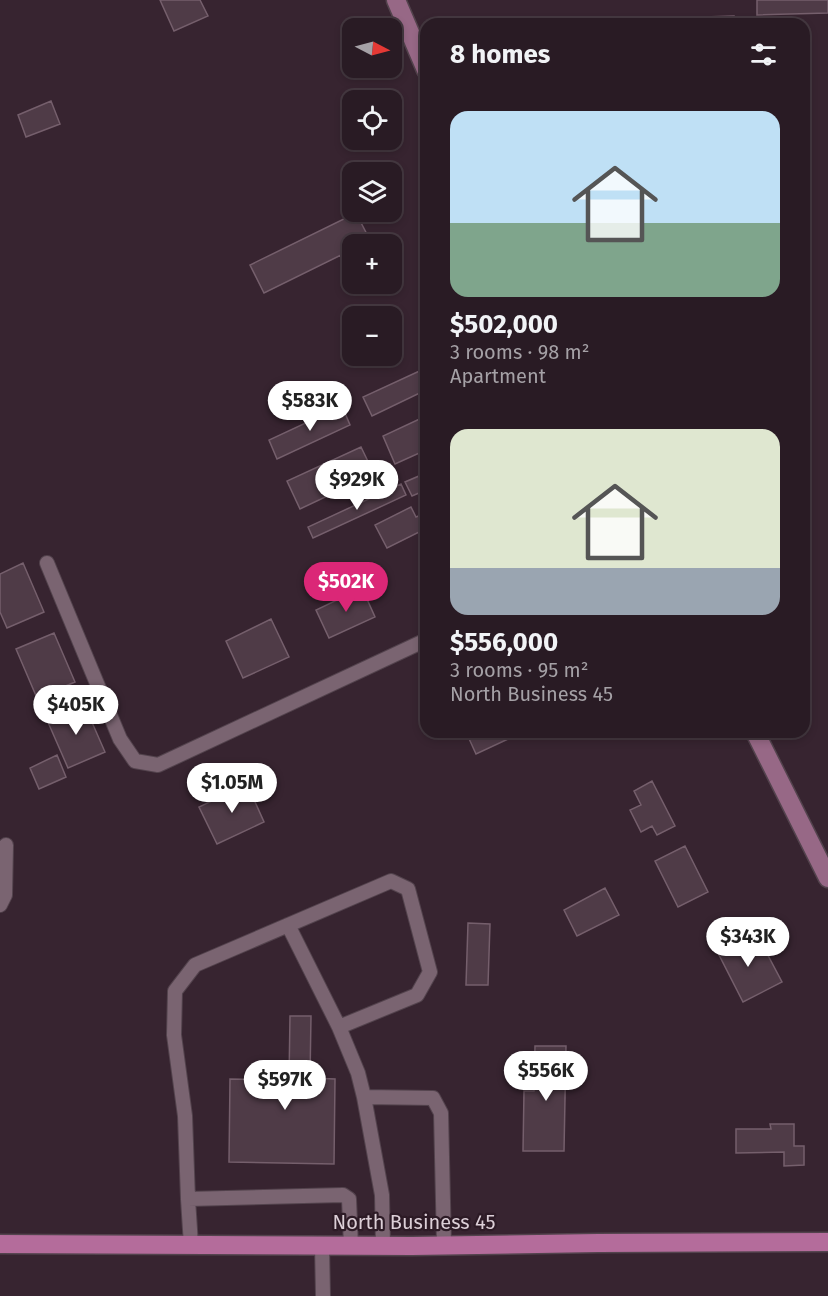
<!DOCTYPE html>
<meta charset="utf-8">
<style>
:root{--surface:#291b24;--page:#352831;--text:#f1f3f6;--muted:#a5a1a6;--line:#453941;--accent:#db2777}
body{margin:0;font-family:"Fira Sans",sans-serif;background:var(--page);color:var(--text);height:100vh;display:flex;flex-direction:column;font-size:22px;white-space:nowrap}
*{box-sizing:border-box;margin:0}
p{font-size:20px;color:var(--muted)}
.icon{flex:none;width:33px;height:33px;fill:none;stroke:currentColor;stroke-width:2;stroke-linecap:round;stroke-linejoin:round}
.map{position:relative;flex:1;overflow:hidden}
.side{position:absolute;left:420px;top:18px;width:390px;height:720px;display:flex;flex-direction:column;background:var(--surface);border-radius:18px;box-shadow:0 3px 9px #0003,0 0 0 2px var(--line)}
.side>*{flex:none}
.needle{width:39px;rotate:96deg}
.fabs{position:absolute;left:342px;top:18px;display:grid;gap:12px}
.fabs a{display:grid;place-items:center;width:60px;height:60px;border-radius:12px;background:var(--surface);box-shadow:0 3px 9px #0003,0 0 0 2px var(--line);font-size:30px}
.price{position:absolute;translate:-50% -51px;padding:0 14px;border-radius:21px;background:#fff;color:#222;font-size:20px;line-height:39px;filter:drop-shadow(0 2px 3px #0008)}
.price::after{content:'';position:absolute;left:50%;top:36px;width:18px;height:14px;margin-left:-9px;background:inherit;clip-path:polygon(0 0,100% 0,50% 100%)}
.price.current{background:var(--accent);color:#fff}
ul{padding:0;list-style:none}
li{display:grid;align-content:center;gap:12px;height:318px;padding:0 30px}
li span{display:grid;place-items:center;height:186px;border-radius:18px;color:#555}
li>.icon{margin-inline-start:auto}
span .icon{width:108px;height:108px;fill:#fffc;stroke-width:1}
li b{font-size:26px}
h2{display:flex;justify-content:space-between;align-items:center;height:72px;padding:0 30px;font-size:26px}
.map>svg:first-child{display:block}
.building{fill:#4f3b47;stroke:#755f6c;stroke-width:1.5}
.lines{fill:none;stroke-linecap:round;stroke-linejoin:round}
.lane-casing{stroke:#53434d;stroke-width:16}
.secondary-casing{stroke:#53434d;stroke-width:21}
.primary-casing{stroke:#53434d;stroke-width:21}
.lane{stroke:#7a6471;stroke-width:14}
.secondary{stroke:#976886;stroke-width:18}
.primary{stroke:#b46c9b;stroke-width:18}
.labels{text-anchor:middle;stroke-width:4.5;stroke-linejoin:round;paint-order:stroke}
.street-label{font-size:20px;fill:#dccfd7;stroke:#2d1b26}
</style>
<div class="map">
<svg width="828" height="1296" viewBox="0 0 828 1296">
<rect width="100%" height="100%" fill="#372430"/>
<path class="building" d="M 160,0 L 200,0 L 208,16 L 174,31 Z
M 757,0 L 828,0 L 828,13 L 757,15 Z
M 734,16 L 734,24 L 673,24 L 673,18 Z
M 51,101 L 60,124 L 26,137 L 18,115 Z
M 356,213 L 372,244 L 352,244 L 352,261 L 346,265 L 341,255 L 264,293 L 250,265 Z
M 426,368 L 426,390 L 372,416 L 363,397 Z
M 342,406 L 350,425 L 277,459 L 269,440 Z
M 426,416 L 426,450 L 395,464 L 383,436 Z
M 361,447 L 374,474 L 300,509 L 287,481 Z
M 426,473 L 426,490 L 412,496 L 405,482 Z
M 401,484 L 406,495 L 313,538 L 308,527 Z
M 411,507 L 416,517 L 426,513 L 426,542 L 421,531 L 387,548 L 375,525 Z
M 23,563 L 44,612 L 7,628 L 0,612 L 0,574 Z
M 362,588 L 375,617 L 329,638 L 316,610 Z
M 271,619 L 289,657 L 243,678 L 226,641 Z
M 54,633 L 75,682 L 37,698 L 16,649 Z
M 84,704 L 105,752 L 68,768 L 47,720 Z
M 466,732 L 523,732 L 476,754 Z
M 57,755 L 66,777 L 39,789 L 30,768 Z
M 652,781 L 675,826 L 657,835 L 652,826 L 641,832 L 630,810 L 641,805 L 634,791 Z
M 247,784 L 264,822 L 217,844 L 199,807 Z
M 685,846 L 708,892 L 678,907 L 655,861 Z
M 605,888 L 619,915 L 577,936 L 564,910 Z
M 468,923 L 490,924 L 488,985 L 466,985 Z
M 739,935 L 748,953 L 763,946 L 782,982 L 743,1002 L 715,947 Z
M 290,1016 L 311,1016 L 310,1078 L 335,1079 L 334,1164 L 229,1162 L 230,1079 L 289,1080 Z
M 535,1046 L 566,1046 L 564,1151 L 523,1151 L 524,1091 L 534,1091 Z
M 770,1124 L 794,1124 L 794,1146 L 804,1146 L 804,1165 L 784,1166 L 784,1152 L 736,1153 L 736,1129 L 771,1129 Z"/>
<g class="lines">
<g class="lane-casing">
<path id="lane" d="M 47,563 L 120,739 L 135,761 L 158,765 L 426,640
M 0,905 L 5,895 L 6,845
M 288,925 L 339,1027 L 358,1073 L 364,1097 L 382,1195 L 383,1246
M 364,1097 L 433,1098 L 441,1113 L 444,1245
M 188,1199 L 185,1116 L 174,1035 L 175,991 L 195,965 L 391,881 L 408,889 L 430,972 L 417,995 L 339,1027
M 191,1245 L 188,1199 L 343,1195 L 349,1199 L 351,1246
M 322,1246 L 323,1296"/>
</g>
<g class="secondary-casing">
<path id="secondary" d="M 396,0 L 426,70
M 755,732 L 828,878"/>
</g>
<g class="primary-casing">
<path id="primary" d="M 0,1244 L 412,1246 L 598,1243 L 828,1242"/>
</g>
<use href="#lane" class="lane"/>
<use href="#secondary" class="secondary"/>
<use href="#primary" class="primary"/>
</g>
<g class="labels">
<g class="street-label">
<text x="414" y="1229">North Business 45</text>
</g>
</g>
</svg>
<div class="fabs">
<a><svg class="needle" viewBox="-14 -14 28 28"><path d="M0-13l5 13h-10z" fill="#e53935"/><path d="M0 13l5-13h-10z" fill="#a5a1a6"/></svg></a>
<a><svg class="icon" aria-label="locate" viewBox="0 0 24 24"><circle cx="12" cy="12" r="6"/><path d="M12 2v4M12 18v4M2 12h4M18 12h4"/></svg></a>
<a><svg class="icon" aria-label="layers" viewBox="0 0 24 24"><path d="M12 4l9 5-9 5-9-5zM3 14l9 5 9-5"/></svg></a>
<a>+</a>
<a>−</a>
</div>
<b class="price" style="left:310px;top:432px">$583K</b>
<b class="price" style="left:357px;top:511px">$929K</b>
<b class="price current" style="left:346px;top:613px">$502K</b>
<b class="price" style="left:76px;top:736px">$405K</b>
<b class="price" style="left:232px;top:814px">$1.05M</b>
<b class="price" style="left:748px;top:968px">$343K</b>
<b class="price" style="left:546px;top:1102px">$556K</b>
<b class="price" style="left:285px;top:1111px">$597K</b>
<section class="side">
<h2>8 homes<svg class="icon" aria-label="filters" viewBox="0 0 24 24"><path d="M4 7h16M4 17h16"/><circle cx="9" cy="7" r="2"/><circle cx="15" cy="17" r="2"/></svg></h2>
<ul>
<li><span style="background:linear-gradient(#bfe0f5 60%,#7fa58c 0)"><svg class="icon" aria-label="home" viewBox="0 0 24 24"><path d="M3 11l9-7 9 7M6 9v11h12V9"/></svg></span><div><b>$502,000</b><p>3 rooms · 98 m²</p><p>Apartment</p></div></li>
<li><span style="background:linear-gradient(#dfe7d0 75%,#9aa5b1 0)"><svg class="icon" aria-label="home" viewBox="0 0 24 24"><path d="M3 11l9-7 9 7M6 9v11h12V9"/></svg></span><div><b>$556,000</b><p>3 rooms · 95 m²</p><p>North Business 45</p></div></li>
</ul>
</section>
</div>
